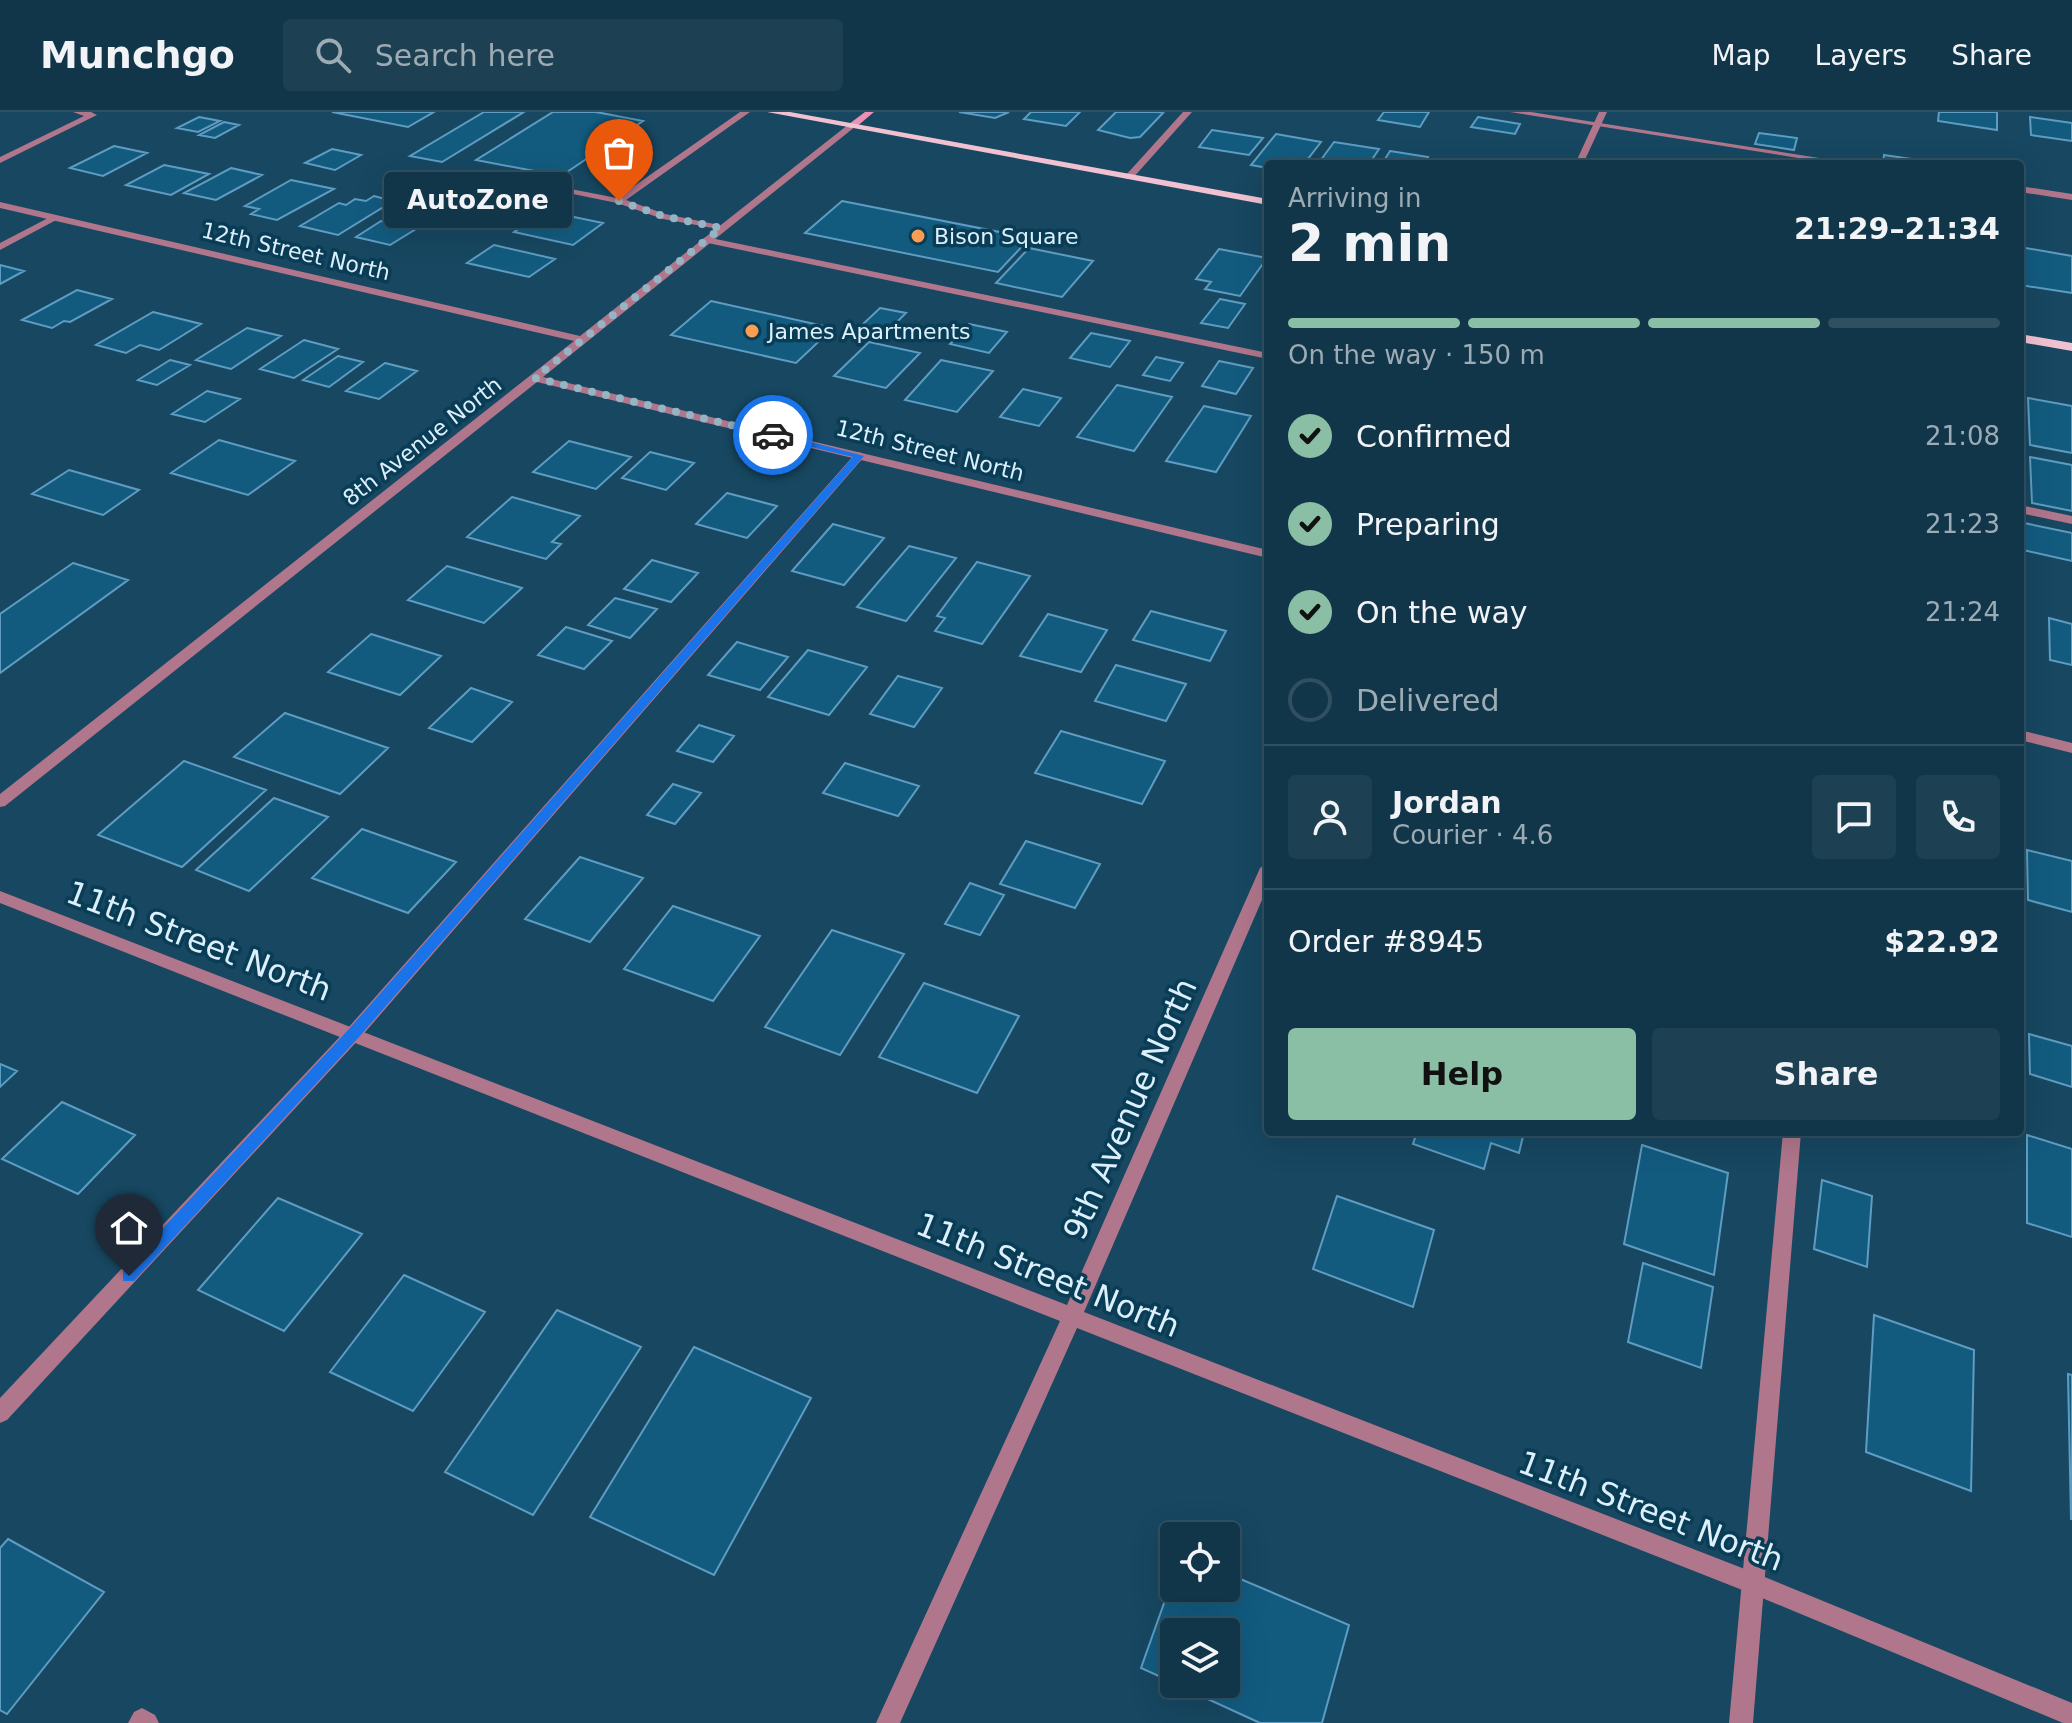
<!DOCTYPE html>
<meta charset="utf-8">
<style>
body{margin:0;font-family:"DejaVu Sans",sans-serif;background:#1e4053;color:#f1f3f6;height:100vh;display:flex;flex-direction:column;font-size:30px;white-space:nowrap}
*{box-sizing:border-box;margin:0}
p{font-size:26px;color:#9cabb4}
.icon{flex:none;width:44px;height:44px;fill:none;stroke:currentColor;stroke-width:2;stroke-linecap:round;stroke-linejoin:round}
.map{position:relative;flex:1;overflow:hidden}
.sheet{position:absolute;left:1264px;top:48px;width:760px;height:976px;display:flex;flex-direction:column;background:#113549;border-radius:8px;box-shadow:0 8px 32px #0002,0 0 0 2px #305061}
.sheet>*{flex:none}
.controls{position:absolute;left:1160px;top:1410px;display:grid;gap:16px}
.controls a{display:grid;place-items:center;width:80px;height:80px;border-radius:8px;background:#113549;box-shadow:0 8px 32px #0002,0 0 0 2px #305061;font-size:40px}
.pin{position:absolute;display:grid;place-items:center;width:68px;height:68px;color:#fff;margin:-82px -34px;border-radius:50% 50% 50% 0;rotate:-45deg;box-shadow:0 0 8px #0007}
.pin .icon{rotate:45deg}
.courier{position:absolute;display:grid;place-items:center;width:80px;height:80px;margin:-40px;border:6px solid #1a73e8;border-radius:50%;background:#fff;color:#222;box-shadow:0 2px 10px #0007}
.bubble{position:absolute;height:56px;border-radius:8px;background:#113549;box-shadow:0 8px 32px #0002,0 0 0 2px #305061;font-size:26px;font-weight:600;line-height:56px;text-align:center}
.headline em{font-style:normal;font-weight:600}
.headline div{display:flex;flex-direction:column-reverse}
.headline{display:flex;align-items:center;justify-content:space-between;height:136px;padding:0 24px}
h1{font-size:52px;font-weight:600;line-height:60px}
.bar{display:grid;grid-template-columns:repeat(4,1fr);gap:12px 8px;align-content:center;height:96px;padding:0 24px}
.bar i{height:10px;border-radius:6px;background:#305061}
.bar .current{background:#8abfa5}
.bar p{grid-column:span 4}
.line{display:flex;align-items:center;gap:20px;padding:0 24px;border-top:2px solid #305061}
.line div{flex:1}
.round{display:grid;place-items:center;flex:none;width:84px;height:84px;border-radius:8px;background:#1e4053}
ol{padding:0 24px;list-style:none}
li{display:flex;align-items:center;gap:24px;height:88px}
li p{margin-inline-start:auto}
li .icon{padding:8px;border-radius:50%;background:#8abfa5;color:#111;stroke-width:4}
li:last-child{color:#9cabb4}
li i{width:44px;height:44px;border:4px solid #305061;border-radius:50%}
.button{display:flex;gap:16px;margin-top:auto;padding:16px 24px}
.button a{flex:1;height:92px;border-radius:8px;background:#8abfa5;color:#111;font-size:32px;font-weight:600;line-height:92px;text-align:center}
.button a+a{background:#1e4053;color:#f1f3f6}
header{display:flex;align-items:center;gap:48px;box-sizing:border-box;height:112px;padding:0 40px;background:#113549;border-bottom:2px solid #305061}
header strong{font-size:38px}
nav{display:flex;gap:44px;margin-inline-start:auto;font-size:28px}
.search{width:560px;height:72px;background:#1e4053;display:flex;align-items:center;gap:20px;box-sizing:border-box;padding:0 28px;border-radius:8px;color:#9cabb4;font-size:30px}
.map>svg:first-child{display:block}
</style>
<header>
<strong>Munchgo</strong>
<div class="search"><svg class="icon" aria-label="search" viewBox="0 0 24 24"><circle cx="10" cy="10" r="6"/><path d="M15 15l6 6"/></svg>Search here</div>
<nav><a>Map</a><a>Layers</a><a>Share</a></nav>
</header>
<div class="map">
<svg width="2072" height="1611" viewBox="0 0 2072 1611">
<rect width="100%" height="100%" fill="#174761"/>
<path fill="#125b7f" stroke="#5f9cc1" stroke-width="2" d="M332,0H434L408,15Z
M484,0H524L442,50L410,44Z
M553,0H596L643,9L561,64L476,48Z
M959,0H1009L995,6Z
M1031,0H1080L1066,14L1024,7Z
M1116,0H1159L1163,1L1140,25L1130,26L1098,18Z
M1384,0H1429L1420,15L1378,8Z
M1939,0H1997V18L1938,9Z
M199,5L220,9L198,20L177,16Z
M1478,5L1520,12L1515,22L1471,15Z
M2030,5L2072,11V29L2031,23Z
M224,10L239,13L215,26L199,23Z
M1212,18L1263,26L1249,43L1199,35Z
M1759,21L1797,26L1794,38L1755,32Z
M1276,22L1321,30L1304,52H1268V56L1251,53Z
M1334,30L1379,37L1369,52H1318Z
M114,34L147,41L103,64L70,56Z
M332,37L361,43L335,58L305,51Z
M1390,39L1428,45L1424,52H1382Z
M1884,43L1919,48V52H1883Z
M164,53L209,62L171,83L126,73Z
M231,56L262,63L216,88L184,81Z
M416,59L444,65L432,73L403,67Z
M291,68L334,77L277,108L251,102L259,97L245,94Z
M431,77L448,81L432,91L415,87Z
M374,84L393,89L338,123L300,114L339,91L346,93L355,87L366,89Z
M842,89L1030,126L998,160L805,121Z
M545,99L603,111L573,133L514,120Z
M381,109L416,117L390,133L356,125Z
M494,133L555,147L529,165L467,151Z
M2020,135L2072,144V181L2020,173Z
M1029,136L1093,149L1062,185L996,171Z
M1219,137L1267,146L1240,184L1205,177L1211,170L1196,167Z
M0,153L24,159L0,172Z
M77,178L112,187L70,210L64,209L52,216L22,208Z
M1220,187L1245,192L1228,216L1201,211Z
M711,189L833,216L796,251L671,223Z
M880,196L906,201L886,221L860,215Z
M153,200L201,212L159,238L140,233L126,241L96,233Z
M969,212L1007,220L989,241L950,232Z
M247,216L281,224L231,257L196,248Z
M1091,221L1130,229L1110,255L1070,246Z
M304,228L338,237L294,266L260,257Z
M869,230L920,241L886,276L834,264Z
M338,244L363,250L329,275L303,268Z
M1156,245L1183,251L1170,269L1143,263Z
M170,248L190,253L157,273L138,268Z
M941,248L993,259L957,300L905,288Z
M1219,249L1253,256L1236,282L1202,274Z
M385,251L417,259L379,287L346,279Z
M1117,273L1172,285L1134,339L1077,325Z
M1023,277L1061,286L1039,314L1000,305Z
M207,279L240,287L205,310L172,302Z
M2028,286L2072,294V341L2030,333Z
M1204,294L1251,304L1216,360L1166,349Z
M219,328L295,349L248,383L171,361Z
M569,329L631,345L596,377L533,360Z
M650,340L694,351L666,378L622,366Z
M2030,345L2072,353V399L2032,391Z
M69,358L139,378L103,403L32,382Z
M727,381L777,394L747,426L696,412Z
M512,385L580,404L552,430L561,432L546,447L467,425Z
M2024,411L2072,421V449L2023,438Z
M833,412L884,426L844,473L792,459Z
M909,434L956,446L906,509L857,495Z
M652,448L698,461L671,490L624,477Z
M977,450L1030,464L982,532L935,519L945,506L937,504Z
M73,451L128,468L0,561V502Z
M447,454L522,476L484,511L408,488Z
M615,486L657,497L630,526L588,513Z
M1151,499L1226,519L1210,549L1133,528Z
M1048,502L1107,518L1081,560L1020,544Z
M2049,506L2072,512V553L2050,548Z
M566,515L612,529L584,557L538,543Z
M371,522L441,544L400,583L328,560Z
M737,530L788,545L760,578L708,563Z
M808,538L867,555L829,603L768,585Z
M1116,553L1186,572L1166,609L1095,589Z
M898,564L942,576L914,615L870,602Z
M471,576L512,590L472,630L429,616Z
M285,601L388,636L340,682L234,645Z
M699,613L734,624L713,650L677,639Z
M1061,619L1165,649L1142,692L1035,661Z
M184,649L266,678L182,755L98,723Z
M845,651L919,674L898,704L823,681Z
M673,672L701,681L675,712L647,703Z
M274,686L328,705L249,779L196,758Z
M362,717L456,750L408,801L312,766Z
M1026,729L1100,752L1075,796L1000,772Z
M2027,738L2072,749V800L2028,788Z
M580,745L643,766L590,830L525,807Z
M970,771L1004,783L980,823L945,812Z
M673,794L760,824L713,889L624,857Z
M832,818L904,842L840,943L765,915Z
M924,871L1019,904L977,981L879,945Z
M2029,922L2072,934V975L2030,962Z
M0,952L17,959L0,975Z
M62,990L135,1023L78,1082L2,1047Z
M1417,1020H1524L1519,1041L1491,1031L1484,1057L1413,1032Z
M2027,1023L2072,1037V1125L2027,1111Z
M1642,1033L1728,1061L1714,1163L1624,1132Z
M1822,1068L1872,1084L1867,1155L1814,1137Z
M1337,1084L1434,1118L1413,1195L1313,1157Z
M278,1086L362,1122L284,1219L198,1178Z
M1643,1151L1713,1175L1701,1256L1628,1230Z
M404,1163L485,1200L413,1299L330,1260Z
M557,1198L641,1235L533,1403L445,1360Z
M1874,1203L1974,1238L1971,1379L1866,1340Z
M694,1235L811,1286L714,1463L590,1405Z
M2068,1262L2072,1263V1407H2071Z
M8,1427L104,1480L7,1602L0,1598V1436Z
M1226,1461L1349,1513L1322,1611H1260L1175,1572H1226V1520H1174V1571L1141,1556L1174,1463V1476H1226Z"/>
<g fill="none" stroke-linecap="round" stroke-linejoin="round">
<path fill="#b0768b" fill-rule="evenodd" d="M73,0H91L97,3L0,51V45L84,4Z
M740,0H750L626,88L665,102L724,114V118L663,107L617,91L504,68L509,65L617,86Z
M1183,0H1192L1132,67H1126V63Z
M1510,0H1531L1857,52H1836Z
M2020,74L2072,82V88L2020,80Z
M52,104L60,106L0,138V131Z
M706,125L1268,241V247L703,130L701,128Z
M859,340L863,342V346L360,926L7,1308L0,1311V1286L348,916L855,342Z
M2020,393L2072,404V412L2020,401Z
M1783,1020H1801L1753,1611H1729Z
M142,1596L155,1603L159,1611H128L134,1600Z"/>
<path fill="#b0768b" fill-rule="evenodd" d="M1599,0H1607L1583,52H1575Z
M849,12L856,14L543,265L1268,438V446L537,270L5,694L0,695V682L574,229L0,96V90L580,224Z
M2020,618L2072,631V641L2020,628Z
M1268,750V774L1084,1200L1755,1461L2072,1591V1611H2063L1755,1483L1077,1216L900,1611H876L1060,1209L0,791V779L1067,1193L1260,756Z"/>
<path fill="#ec91b4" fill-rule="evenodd" d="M865,0H874L855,16H849V12Z"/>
<path fill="#f1c1d1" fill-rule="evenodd" d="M767,0H790L1268,87V93Z
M2020,222L2072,231V239L2020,230Z"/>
</g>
<path fill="#1a73e8" d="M773,320L864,344L359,925L134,1169H123V1159L349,917L853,345L770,325Z"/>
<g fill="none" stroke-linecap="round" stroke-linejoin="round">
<path stroke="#97b4c5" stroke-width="8" stroke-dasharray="0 14.4" d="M619,89L663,104L721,116L535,266L773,323"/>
</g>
<g fill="#fc9d54" stroke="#093c55" stroke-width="3">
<circle cx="918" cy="124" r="8"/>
<circle cx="752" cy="219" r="8"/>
</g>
<g text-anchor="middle" stroke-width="7" stroke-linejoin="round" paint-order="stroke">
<g font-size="22" fill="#dceffb" stroke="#093c55" text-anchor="start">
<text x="934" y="132">Bison Square</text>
<text x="768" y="227">James Apartments</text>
</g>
<g font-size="22" fill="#dceffb" stroke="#093c55">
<text transform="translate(296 139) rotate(13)" y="8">12th Street North</text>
<text transform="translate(422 329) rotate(-38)" y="8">8th Avenue North</text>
<text transform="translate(930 338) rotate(14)" y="8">12th Street North</text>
</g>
<g font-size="32" fill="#dceffb" stroke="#093c55">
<text transform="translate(199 829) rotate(21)" y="11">11th Street North</text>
<text transform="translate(1130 997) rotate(-66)" y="11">9th Avenue North</text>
<text transform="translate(1048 1163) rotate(22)" y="11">11th Street North</text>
<text transform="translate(1651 1399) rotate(21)" y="11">11th Street North</text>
</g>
</g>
</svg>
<div class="controls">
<a><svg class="icon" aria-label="locate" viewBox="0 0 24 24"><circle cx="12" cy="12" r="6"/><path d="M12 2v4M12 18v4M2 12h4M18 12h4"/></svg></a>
<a><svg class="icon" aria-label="layers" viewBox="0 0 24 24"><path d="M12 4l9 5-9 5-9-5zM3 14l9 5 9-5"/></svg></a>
</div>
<div class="pin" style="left:619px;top:89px;background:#ea580c"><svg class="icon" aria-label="bag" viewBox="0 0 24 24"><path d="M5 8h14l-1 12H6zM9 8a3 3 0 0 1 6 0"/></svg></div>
<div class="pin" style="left:129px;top:1164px;background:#1f2937"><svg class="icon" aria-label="home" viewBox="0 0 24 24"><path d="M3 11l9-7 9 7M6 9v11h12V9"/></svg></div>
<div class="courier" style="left:773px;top:323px"><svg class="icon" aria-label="car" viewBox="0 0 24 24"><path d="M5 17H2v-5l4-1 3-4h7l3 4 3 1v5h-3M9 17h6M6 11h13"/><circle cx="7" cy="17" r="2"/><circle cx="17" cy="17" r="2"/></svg></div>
<div class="bubble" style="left:384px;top:60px;width:188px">AutoZone</div>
<section class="sheet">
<div class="headline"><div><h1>2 min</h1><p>Arriving in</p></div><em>21:29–21:34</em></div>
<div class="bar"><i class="current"></i><i class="current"></i><i class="current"></i><i></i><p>On the way · 150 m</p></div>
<ol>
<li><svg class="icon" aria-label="check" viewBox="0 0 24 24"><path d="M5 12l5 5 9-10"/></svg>Confirmed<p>21:08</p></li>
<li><svg class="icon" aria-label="check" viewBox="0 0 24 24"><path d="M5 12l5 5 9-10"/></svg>Preparing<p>21:23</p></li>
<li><svg class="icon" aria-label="check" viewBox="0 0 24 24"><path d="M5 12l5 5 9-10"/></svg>On the way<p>21:24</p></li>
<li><i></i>Delivered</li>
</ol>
<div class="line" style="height:144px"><a class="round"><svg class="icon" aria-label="person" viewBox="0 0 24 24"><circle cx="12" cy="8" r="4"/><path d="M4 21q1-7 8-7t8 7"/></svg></a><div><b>Jordan</b><p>Courier · 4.6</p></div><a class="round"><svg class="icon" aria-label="chat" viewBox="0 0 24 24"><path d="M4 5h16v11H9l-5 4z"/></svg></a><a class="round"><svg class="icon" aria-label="phone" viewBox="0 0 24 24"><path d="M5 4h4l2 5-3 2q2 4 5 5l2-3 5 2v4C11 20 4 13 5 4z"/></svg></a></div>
<div class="line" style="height:104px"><div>Order #8945</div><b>$22.92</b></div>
<div class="button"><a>Help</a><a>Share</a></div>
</section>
</div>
